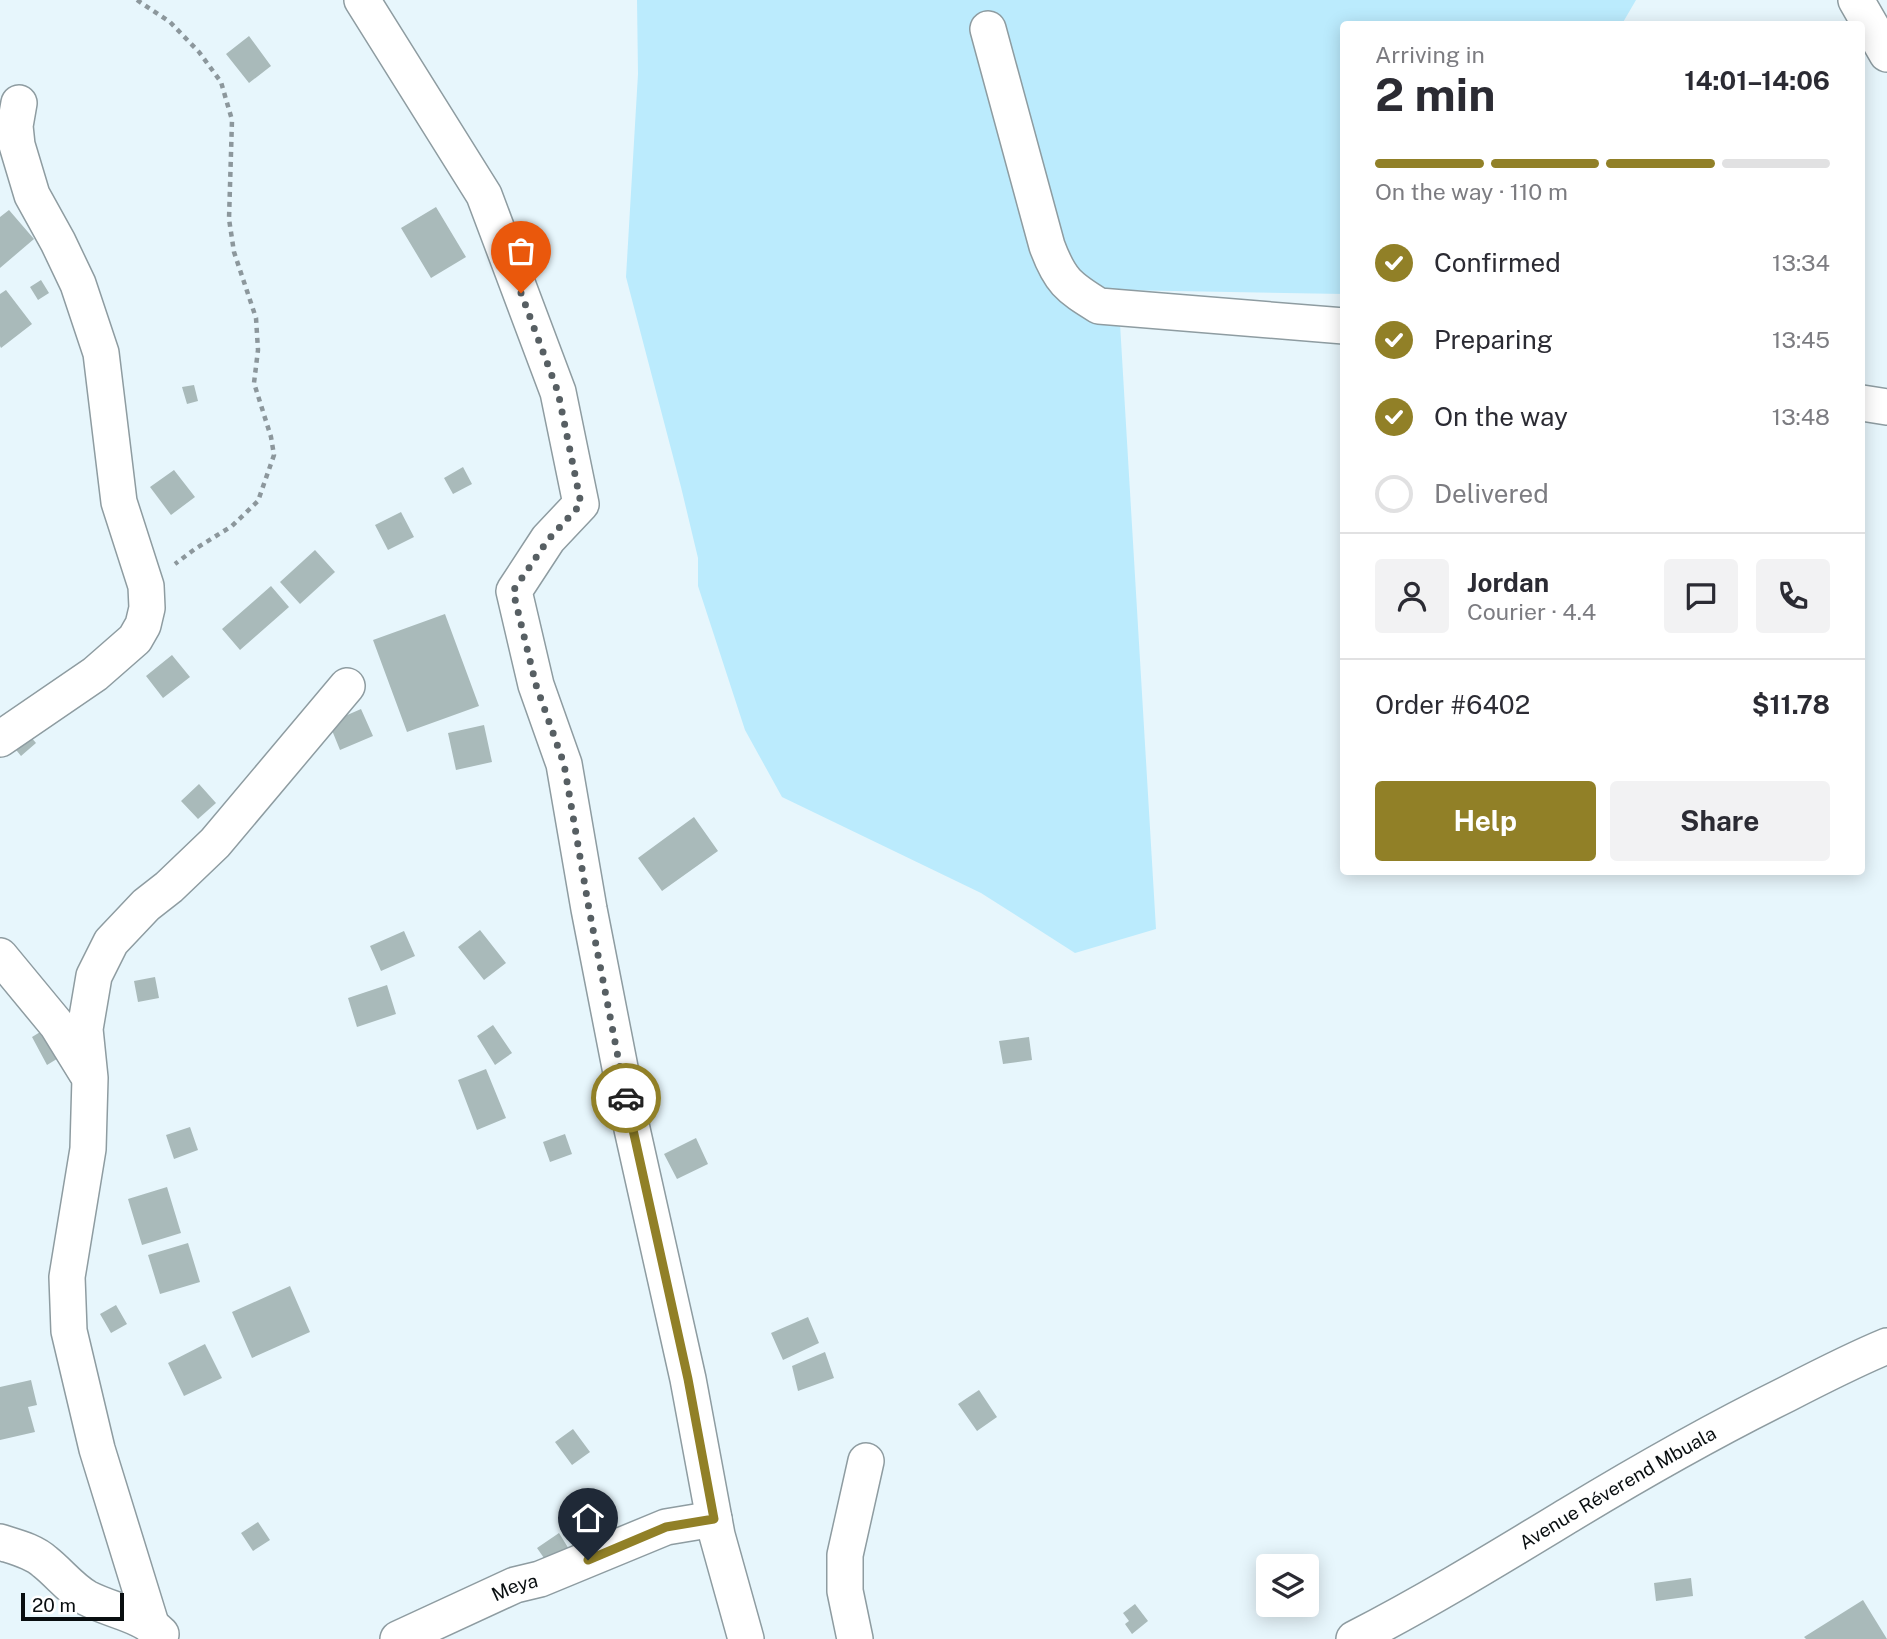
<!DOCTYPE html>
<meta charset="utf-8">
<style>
body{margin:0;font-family:"Public Sans",sans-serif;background:#f2f2f3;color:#2b2b33;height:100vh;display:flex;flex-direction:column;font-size:26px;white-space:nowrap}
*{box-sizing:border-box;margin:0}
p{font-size:23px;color:#7c7c81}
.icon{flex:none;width:38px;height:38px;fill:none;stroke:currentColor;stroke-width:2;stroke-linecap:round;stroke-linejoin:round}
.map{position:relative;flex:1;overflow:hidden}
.details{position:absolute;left:1340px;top:21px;width:525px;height:854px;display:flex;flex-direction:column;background:#fff;border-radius:7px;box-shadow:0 4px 18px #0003}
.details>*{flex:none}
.controls{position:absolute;left:1256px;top:1554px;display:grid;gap:14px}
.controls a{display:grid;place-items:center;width:63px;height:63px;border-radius:7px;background:#fff;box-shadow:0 4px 18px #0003;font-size:35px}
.scale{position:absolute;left:21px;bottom:18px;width:103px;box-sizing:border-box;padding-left:7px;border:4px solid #090e10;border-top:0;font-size:19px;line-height:24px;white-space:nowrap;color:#090e10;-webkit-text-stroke:5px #fff;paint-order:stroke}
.pin{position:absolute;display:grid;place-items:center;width:60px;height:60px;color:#fff;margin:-72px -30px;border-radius:50% 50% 50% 0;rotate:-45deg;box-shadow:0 0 7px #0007}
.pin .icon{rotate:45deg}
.courier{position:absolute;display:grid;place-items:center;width:70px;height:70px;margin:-35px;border:5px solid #918027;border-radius:50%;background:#fff;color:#222;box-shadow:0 2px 9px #0007}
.headline em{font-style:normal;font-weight:700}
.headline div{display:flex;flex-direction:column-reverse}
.headline{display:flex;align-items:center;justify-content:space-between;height:119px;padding:0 35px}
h1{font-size:46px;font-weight:700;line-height:52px}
.bar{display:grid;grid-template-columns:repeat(4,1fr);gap:10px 7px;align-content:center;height:84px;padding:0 35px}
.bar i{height:9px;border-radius:5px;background:#e1e1e2}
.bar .on{background:#918027}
.bar p{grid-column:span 4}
.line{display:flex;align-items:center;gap:18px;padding:0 35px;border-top:2px solid #e1e1e2}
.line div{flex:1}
.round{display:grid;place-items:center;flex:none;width:74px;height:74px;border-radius:7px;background:#f2f2f3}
ol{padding:0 35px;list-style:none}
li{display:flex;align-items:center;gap:21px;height:77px}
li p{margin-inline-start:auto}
li .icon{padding:7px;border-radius:50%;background:#918027;color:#fff;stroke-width:4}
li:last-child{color:#7c7c81}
li i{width:38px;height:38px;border:4px solid #e1e1e2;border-radius:50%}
.action{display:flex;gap:14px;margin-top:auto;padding:14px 35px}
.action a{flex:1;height:80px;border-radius:7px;background:#918027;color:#fff;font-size:28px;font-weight:700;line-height:80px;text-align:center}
.action a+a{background:#f2f2f3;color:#2b2b33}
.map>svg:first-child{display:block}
</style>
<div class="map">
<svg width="1887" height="1639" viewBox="0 0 1887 1639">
<rect width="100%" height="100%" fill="#e7f6fc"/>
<path fill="#bbebfd" d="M637,0H1636L1622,24H1344V294L1118,290L1156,929L1075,953L981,893L782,797L745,730L698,586V558L681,487L626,277L638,74Z"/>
<path fill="#a9baba" d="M249,36L271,66L249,83L226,54Z
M436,207L466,257L431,278L401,228Z
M9,210L34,239L0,268V217Z
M41,280L49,293L38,300L30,287Z
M6,290L32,324L1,348L0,346V294Z
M194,385L198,401L187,404L182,387Z
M463,467L472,484L453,494L444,478Z
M174,470L195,497L171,515L150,487Z
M401,512L414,537L388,550L375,525Z
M315,550L335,572L300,604L280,582Z
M271,586L289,607L240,650L222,629Z
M445,614L479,706L407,732L373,640Z
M172,655L190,677L163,698L146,676Z
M361,709L373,736L340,750L329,723Z
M484,725L492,762L456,770L448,733Z
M24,729L36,743L21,756L9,741Z
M199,784L216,803L198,819L181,801Z
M694,817L718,851L662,891L638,858Z
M480,930L506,963L484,980L458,947Z
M404,931L415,956L381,971L370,946Z
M155,977L159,998L138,1002L134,981Z
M387,985L396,1014L357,1027L348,998Z
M493,1025L512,1053L495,1065L477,1036Z
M50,1026L65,1054L47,1065L32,1037Z
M1029,1037L1032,1060L1003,1064L999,1041Z
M486,1069L506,1118L477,1130L458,1080Z
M190,1127L198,1150L174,1159L166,1135Z
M565,1134L572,1154L550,1162L543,1142Z
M696,1138L708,1164L677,1179L664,1154Z
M167,1187L181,1233L142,1245L128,1199Z
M188,1243L200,1282L160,1294L148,1255Z
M290,1286L310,1332L252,1358L232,1312Z
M116,1305L127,1324L111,1333L100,1314Z
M808,1317L819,1343L783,1360L771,1333Z
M205,1344L222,1378L184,1396L168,1363Z
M825,1352L834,1378L798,1391L792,1366Z
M31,1380L37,1405L28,1407L35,1432L0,1440V1387Z
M979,1390L997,1417L977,1431L958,1404Z
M573,1429L590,1452L572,1465L555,1442Z
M258,1522L270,1540L253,1551L241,1533Z
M559,1533L572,1554L551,1568L537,1548Z
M1691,1578L1693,1596L1656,1601L1654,1583Z
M1863,1600L1887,1639H1806L1804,1637Z
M1135,1604L1148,1621L1132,1634L1125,1624L1129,1621L1123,1613Z"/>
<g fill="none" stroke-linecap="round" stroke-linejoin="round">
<g stroke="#8e9ca1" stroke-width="38">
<g id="street">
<path d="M362,0L484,195L558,392L581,504L548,539L514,591L536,685L564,764L589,909L632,1129L688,1379L717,1535L746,1639"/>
<path d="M1856,0L1887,54"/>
<path d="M988,29L1047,246C1060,281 1068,287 1099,306L1344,326"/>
<path d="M1862,403L1887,407"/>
<path d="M0,739L95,674L135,639L143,625L147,608L146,586L119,502L101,353L78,284L58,242L32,195L17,145L15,126L19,103"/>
<path d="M0,956L57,1025L86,1072"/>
<path d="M0,1542C15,1547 33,1551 45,1562C59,1573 71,1589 87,1598C112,1611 141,1614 161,1634"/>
<path d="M158,1639L151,1624L97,1449L69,1331L67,1277L88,1149L90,1078L85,1029L94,976L111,942L146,905L169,887L215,843L347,686"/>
<path id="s1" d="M398,1639L515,1585L540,1579L666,1527L714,1519"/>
<path d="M855,1639L845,1591V1555L866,1461"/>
<path id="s2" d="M1354,1639C1428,1601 1498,1558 1569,1515C1640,1472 1712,1431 1787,1394C1820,1377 1853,1360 1887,1346"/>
</g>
</g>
<path stroke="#8c979c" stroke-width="4.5" stroke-dasharray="5 5" stroke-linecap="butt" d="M137,0L170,22L199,52L221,82L232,120L229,219L234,252L256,318L258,350L254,383L271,437L274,455L258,501L232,526L195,549L175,564"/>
<use href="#street" stroke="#fff" stroke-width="35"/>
</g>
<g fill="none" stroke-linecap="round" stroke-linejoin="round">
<path stroke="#575f63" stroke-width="7" stroke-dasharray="0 12.6" d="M521,293L558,392L581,504L548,540L513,591L536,685L564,764L589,909L626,1098"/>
<path stroke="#918027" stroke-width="9" d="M588,1560L666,1527L714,1519L688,1379L626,1098"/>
</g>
<g text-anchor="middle" stroke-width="6" stroke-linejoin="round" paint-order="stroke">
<g font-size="19" fill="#090e10" stroke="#fff">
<text dy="7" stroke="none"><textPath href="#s2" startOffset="304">Avenue Réverend Mbuala</textPath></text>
<text dy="7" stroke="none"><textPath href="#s1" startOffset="128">Meya</textPath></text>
</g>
</g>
</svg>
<div class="controls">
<a><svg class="icon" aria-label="layers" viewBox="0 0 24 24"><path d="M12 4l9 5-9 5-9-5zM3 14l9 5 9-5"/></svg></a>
</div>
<div class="scale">20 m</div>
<div class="pin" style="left:521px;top:293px;background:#ea580c"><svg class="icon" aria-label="bag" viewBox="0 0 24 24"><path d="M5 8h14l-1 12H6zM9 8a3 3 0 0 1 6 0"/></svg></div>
<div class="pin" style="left:588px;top:1560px;background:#1f2937"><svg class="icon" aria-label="home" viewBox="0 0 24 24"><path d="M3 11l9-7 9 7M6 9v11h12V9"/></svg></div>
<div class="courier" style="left:626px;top:1098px"><svg class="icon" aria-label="car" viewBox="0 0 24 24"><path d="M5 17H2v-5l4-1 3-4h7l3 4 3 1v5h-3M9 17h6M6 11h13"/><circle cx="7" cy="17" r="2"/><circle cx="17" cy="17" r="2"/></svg></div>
<section class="details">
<div class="headline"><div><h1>2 min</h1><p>Arriving in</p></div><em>14:01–14:06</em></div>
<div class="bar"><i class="on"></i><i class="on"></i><i class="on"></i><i></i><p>On the way · 110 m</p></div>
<ol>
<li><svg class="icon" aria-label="check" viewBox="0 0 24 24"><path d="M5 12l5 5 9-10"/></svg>Confirmed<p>13:34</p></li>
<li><svg class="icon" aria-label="check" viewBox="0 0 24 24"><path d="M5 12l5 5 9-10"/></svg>Preparing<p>13:45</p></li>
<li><svg class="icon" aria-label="check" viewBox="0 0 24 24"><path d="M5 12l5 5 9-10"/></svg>On the way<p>13:48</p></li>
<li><i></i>Delivered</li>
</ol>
<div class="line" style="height:126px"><a class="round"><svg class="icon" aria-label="person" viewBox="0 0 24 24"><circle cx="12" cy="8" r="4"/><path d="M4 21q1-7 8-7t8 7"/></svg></a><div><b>Jordan</b><p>Courier · 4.4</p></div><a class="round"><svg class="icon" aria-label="chat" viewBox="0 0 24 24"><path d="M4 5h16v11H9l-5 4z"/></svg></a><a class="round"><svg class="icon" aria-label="phone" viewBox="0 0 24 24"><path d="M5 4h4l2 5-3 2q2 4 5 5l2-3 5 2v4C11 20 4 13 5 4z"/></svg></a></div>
<div class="line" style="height:91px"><div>Order #6402</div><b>$11.78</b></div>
<div class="action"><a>Help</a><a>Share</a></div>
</section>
</div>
